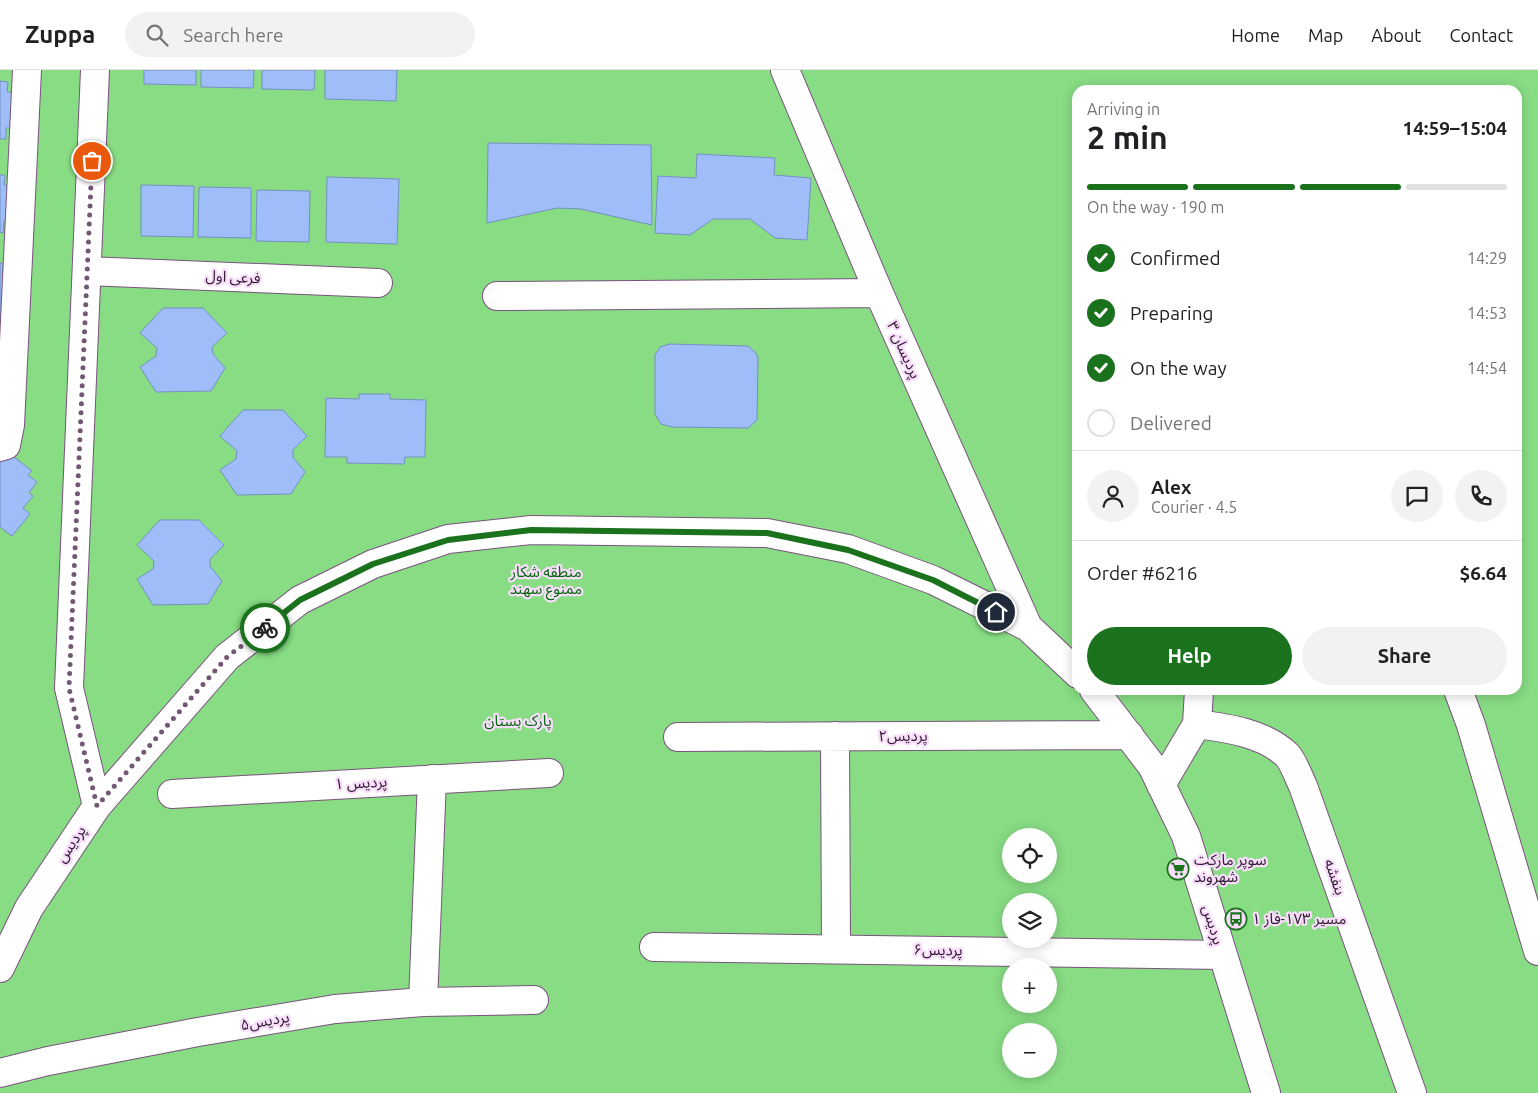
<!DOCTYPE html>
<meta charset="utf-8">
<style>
body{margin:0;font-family:Ubuntu,"Noto Sans Arabic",sans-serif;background:#f2f2f2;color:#202124;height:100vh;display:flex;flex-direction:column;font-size:19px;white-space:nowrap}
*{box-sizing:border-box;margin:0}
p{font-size:16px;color:#757577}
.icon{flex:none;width:28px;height:28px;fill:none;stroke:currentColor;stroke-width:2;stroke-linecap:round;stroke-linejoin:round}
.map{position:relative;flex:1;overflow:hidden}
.sheet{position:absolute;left:1072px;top:15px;width:450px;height:610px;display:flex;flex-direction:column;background:#fff;border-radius:15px;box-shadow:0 2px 12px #0003}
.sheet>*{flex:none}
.buttons{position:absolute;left:1002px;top:758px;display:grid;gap:10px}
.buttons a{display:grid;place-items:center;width:55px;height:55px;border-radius:50%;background:#fff;box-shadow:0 2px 12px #0003;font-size:25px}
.pin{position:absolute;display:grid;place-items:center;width:42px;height:42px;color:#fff;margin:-21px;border:2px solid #fff;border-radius:50%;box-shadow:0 1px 5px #0007}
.courier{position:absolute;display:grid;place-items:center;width:50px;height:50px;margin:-25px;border:4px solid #1b721d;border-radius:50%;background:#fff;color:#222;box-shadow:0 1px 6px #0007}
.summary em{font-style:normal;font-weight:700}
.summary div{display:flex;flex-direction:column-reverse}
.summary{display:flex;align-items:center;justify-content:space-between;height:85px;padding:0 15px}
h1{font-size:32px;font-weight:700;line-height:38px}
.bar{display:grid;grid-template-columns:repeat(4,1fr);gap:8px 5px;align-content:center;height:60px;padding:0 15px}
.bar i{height:6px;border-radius:4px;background:#e0e0e0}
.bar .selected{background:#1b721d}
.bar p{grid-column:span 4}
.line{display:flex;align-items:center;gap:12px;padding:0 15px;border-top:1px solid #e0e0e0}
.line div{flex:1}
.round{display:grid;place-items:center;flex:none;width:52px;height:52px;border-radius:26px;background:#f2f2f2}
ol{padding:0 15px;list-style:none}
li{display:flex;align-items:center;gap:15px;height:55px}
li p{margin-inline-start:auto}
li .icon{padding:5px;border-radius:50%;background:#1b721d;color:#fff;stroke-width:4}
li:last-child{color:#757577}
li i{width:28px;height:28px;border:2px solid #e0e0e0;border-radius:50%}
.cta{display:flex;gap:10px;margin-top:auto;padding:10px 15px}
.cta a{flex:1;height:58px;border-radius:30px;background:#1b721d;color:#fff;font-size:20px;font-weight:700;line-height:58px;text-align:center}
.cta a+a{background:#f2f2f2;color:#202124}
header{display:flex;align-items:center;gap:30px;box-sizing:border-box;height:70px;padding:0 25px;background:#fff;border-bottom:1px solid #e0e0e0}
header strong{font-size:24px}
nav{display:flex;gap:28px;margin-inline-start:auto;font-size:18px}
.search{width:350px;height:45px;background:#f2f2f2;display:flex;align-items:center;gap:12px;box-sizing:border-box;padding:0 18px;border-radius:28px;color:#757577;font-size:19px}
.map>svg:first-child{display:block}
</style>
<header>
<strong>Zuppa</strong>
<div class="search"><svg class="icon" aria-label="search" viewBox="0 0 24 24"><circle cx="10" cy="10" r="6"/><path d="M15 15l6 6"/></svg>Search here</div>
<nav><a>Home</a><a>Map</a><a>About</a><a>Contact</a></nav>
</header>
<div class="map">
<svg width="1538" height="1023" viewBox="0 0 1538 1023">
<rect width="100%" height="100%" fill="#f5c8fa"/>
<path fill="#88dc84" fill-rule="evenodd" d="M0,0H1538V1023H0ZM1078,20H1518V620H1078ZM1011,766H1049V804H1011ZM1011,831H1049V869H1011ZM1011,896H1049V934H1011ZM1011,961H1049V999H1011Z"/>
<path fill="#9fbdf9" stroke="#7590c3" d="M144,0H196V15L144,14Z
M201,0H254L253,18L201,17Z
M262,0H315L314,20L262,19Z
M325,0H397L396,31L325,29Z
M0,11L8,12L7,22H13L12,58H6V69H0Z
M488,73L651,75L652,155L581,139L557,138L487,153Z
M697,84L775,88L774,105L811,108L807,170L775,168L750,149H713L690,165L655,163L658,106L696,108Z
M0,105H5L4,115L11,116L9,151H4L3,163L0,162Z
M327,107L399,109L397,174L326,172Z
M141,115L194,116L193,167L141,166Z
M199,117L251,118V168L198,167Z
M257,120L310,121L309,172L256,171Z
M0,193H3L2,204H9L2,239L1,251H0Z
M163,238H203L227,263L212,277L213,284L225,298L211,321L156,322L140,297L156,286L157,278L140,263Z
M670,274L748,276L755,282L758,287L757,350L748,358L672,357L661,354L655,344V285L660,277Z
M359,324H390V329L426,330L425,387H405L404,394L347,393V387H325L326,328L359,329Z
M243,340H283L307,366L293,380V387L305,402L291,424L237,425L220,400L236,389L237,381L220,366Z
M4,379L32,401L28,405L37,412L29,423L33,426L23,438L30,444L12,466L0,457V384Z
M160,450H199L224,475L210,489V496L222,511L208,534L153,535L137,509L153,499L154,491L137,475Z"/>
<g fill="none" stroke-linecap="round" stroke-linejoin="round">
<g stroke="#7a527e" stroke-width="30">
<path id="minor" d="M95,0L69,618L97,736
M785,0L879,223L1028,557
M87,201L378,213
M497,226L879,223
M0,377L6,375L10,355L27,0
M1094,620L1152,696L1186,766L1266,1023
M1458,620L1471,655L1538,881
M1197,654C1227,658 1264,663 1287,685C1293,691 1299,708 1303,716L1412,1023
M835,666L836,879
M678,667L1129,665
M1161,715L1197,654L1199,620
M172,724L549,703
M654,877L1223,885
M0,898L29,838L97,736L227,587L300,530L373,494L448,469L531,460L767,463L848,479L933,510L1028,557L1078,604
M423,932L432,709
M0,1003L48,991L198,962L335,939L423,932L534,930"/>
</g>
<use href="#minor" stroke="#fff" stroke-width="28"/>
</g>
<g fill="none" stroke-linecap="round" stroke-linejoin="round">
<path stroke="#725875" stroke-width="5" stroke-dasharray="0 9" d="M92,91L69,618L97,736L227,587L265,558"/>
<path stroke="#1b721d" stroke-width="6" d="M265,558L300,530L373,494L448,470L531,460L767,463L848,480L933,510L996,542"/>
</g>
<defs>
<g id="supermarket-ring" transform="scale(1.125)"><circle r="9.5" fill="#f8ddfb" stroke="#1b721d" stroke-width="1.5"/><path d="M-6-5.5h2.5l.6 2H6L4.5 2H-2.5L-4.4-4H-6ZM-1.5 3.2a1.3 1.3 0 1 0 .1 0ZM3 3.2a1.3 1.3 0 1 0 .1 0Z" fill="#1b721d"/></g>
<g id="bus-ring" transform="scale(1.125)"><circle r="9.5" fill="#f8ddfb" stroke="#1b721d" stroke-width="1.5"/><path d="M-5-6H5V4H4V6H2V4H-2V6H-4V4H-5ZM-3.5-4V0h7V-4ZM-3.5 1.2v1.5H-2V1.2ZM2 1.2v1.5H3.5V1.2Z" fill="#1b721d"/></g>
</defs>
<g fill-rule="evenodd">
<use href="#supermarket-ring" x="1178" y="799"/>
<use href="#bus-ring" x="1236" y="849"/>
</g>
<g text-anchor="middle" stroke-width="4.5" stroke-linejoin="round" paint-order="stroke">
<g font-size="15" fill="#2c1b2e" stroke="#f8ddfb">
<text transform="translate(233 207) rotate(3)" y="5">فرعی اول</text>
<text transform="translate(904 280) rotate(66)" y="5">پردیسان ۳</text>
<text x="903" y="671">پردیس۲</text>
<text transform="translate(361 713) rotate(-3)" y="5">پردیس ۱</text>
<text transform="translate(71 774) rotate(-56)" y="5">پردیس</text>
<text transform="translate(1335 807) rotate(71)" y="5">بنفشه</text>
<text transform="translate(1213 855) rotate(73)" y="5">پردیس</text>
<text transform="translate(938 880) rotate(1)" y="5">پردیس۶</text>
<text transform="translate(265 951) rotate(-10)" y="5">پردیس۵</text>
</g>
<g font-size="15" fill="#04660c" stroke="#f8ddfb">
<text x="546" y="507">منطقه شکار<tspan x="546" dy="17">ممنوع سهند</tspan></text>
<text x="518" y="656">پارک بستان</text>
</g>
<g font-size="15" fill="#2c1b2e" stroke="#f8ddfb" text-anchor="start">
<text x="1194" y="795">سوپر مارکت<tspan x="1194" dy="17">شهروند</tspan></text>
<text x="1252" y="854">مسیر ۱۷۳-فاز ۱</text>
</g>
</g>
</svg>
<div class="buttons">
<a><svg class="icon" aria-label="locate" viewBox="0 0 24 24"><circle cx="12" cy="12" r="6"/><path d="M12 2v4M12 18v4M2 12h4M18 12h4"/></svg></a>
<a><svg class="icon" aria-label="layers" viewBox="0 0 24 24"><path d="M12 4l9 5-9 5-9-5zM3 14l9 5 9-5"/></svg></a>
<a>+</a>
<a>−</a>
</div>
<div class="pin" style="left:92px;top:91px;background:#ea580c"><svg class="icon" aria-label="bag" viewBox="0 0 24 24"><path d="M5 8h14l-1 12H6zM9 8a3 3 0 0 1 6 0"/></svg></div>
<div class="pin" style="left:996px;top:542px;background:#1f2937"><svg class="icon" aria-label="home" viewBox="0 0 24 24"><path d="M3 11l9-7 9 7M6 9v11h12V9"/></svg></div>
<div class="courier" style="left:265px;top:558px"><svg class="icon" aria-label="bike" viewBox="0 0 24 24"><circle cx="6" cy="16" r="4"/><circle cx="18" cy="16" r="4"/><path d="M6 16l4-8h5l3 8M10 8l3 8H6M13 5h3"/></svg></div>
<section class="sheet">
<div class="summary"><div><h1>2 min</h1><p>Arriving in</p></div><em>14:59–15:04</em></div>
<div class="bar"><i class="selected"></i><i class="selected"></i><i class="selected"></i><i></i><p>On the way · 190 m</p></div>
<ol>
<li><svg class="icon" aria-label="check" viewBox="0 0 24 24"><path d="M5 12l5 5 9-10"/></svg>Confirmed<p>14:29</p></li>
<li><svg class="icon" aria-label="check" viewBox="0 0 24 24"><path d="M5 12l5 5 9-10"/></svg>Preparing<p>14:53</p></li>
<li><svg class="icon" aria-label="check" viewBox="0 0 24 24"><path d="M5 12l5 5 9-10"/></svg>On the way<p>14:54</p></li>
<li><i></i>Delivered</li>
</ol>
<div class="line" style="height:90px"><a class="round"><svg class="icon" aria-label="person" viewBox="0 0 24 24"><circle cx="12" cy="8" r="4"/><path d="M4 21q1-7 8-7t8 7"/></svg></a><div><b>Alex</b><p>Courier · 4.5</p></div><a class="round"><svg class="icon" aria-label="chat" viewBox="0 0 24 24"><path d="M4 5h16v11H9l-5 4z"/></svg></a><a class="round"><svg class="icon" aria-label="phone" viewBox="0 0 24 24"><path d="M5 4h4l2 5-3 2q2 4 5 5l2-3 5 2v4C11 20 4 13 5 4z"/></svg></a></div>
<div class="line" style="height:65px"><div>Order #6216</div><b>$6.64</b></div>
<div class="cta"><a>Help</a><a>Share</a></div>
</section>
</div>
